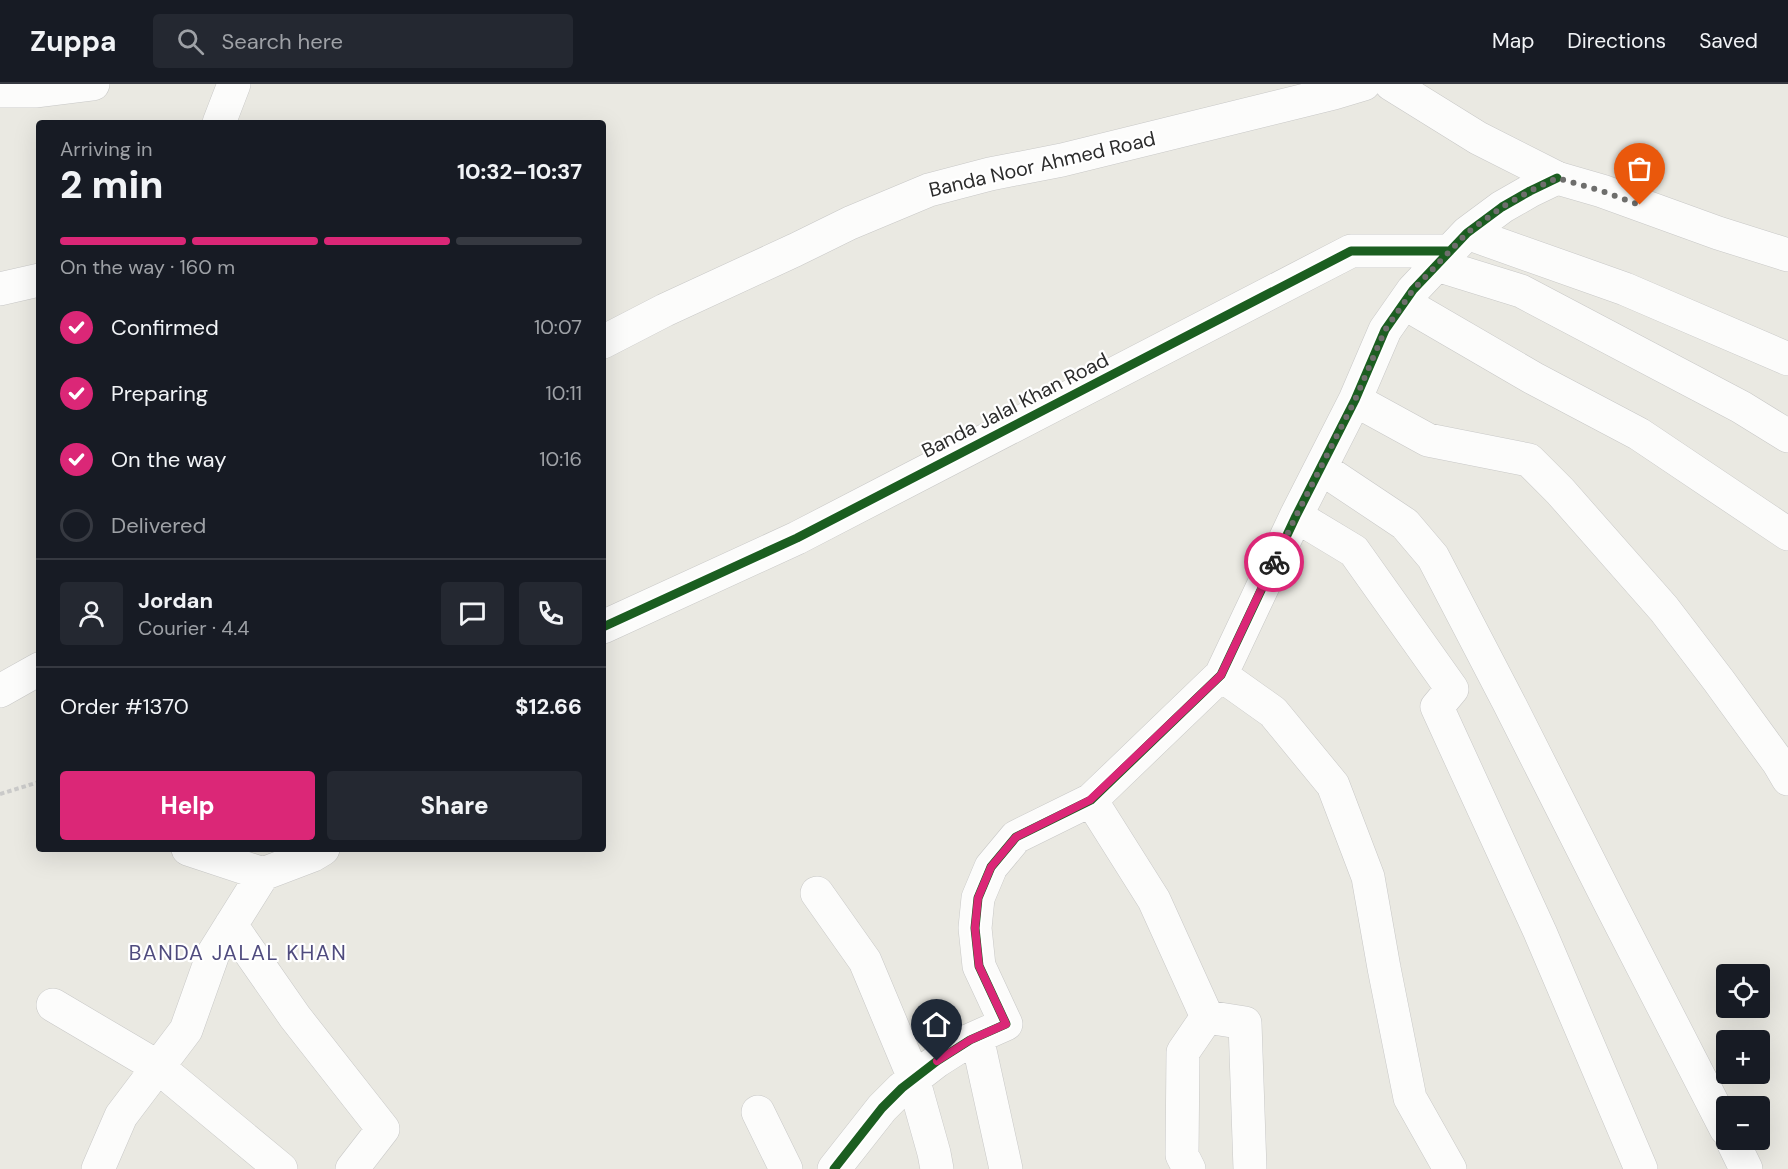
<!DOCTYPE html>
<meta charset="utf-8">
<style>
body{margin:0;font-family:"DM Sans",sans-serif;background:#242831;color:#f1f3f6;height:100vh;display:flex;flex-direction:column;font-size:22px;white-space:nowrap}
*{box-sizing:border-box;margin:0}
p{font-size:20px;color:#9ea1a6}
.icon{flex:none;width:33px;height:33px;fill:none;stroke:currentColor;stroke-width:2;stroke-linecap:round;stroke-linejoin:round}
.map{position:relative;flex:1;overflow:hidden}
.side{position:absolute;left:36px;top:36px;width:570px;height:732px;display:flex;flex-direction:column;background:#171b24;border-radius:6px;box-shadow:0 6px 24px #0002}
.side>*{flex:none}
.tools{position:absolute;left:1716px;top:880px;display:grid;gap:12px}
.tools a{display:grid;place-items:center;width:54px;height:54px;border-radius:6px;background:#171b24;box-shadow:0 6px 24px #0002;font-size:30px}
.pin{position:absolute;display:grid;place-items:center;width:51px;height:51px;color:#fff;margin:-62px -26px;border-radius:50% 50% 50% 0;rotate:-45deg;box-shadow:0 0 6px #0007}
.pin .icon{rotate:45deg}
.courier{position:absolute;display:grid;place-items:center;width:60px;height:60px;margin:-30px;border:4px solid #db2777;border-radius:50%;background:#fff;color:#222;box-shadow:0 2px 8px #0007}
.head em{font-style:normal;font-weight:800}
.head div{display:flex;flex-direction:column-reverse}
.head{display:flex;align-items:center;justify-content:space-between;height:102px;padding:0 24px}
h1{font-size:39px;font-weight:800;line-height:45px}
.bar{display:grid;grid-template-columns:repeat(4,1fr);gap:9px 6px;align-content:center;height:72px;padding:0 24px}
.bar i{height:8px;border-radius:4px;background:#363941}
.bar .active{background:#db2777}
.bar p{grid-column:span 4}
.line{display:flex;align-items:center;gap:15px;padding:0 24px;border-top:2px solid #363941}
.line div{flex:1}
.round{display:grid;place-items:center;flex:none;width:63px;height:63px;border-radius:6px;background:#242831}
ol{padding:0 24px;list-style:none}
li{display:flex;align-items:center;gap:18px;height:66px}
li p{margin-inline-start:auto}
li .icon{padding:6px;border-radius:50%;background:#db2777;color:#fff;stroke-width:4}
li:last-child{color:#9ea1a6}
li i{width:33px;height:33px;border:3px solid #363941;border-radius:50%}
.button{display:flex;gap:12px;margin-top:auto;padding:12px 24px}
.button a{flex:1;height:69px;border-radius:6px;background:#db2777;color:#fff;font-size:24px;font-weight:800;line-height:69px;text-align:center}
.button a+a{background:#242831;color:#f1f3f6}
header{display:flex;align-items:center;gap:36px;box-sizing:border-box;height:84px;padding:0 30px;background:#171b24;border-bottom:2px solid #363941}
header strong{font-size:28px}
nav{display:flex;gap:33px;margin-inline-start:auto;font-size:21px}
.search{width:420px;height:54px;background:#242831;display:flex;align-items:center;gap:15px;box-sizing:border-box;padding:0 21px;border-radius:6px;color:#9ea1a6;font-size:22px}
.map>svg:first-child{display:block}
</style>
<header>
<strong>Zuppa</strong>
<div class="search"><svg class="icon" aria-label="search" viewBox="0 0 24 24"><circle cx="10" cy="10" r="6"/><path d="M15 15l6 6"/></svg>Search here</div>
<nav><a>Map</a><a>Directions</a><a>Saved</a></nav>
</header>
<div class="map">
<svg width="1788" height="1085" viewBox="0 0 1788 1085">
<rect width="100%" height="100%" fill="#eae9e2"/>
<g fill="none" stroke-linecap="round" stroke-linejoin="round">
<g stroke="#c8c8c7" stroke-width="34">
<path id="street" d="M0,7H37L93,0
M219,39L234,0
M1467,149L1625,205L1788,275
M1437,181L1521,207L1741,323L1788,352
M0,205L39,196
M1404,219L1533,294L1639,350L1788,450
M603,258L665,226L795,166L850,139L929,106L990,90L1062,76L1334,9L1364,0
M1355,316L1428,356L1529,376L1560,407L1664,525L1719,597L1778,678L1788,695
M1321,384L1405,440L1433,473L1509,619L1610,819L1726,1045
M1296,432L1354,467L1452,605L1437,623L1540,848L1641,1085
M603,543L797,454L1351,167H1450
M1221,591L1273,628L1333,701L1368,793L1384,884L1410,1014L1450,1085
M0,607L39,585
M1091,716L1154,816L1207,933L1245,939L1250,1085
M188,765L263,790
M817,809L865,877L911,987L934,1069L937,1085
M231,841L295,933L383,1045L352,1085
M53,921L158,983L281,1085
M977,953L1006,1085
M758,1028L786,1085
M1732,1056L1746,1085
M98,1085L121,1032L186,946L213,870L263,790L313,771L323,765
M834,1085L882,1024L902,1004L937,977L970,956L1006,940L979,882L975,844L978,814L991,783L1016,753L1091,716L1221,591L1296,432L1355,316L1385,246L1413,206L1467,149L1502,123L1530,107L1557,94
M1189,1085L1182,1071L1183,968L1207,933"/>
</g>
<g stroke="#c8c8c7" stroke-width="34">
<path id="secondary" d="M1391,0L1478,54L1557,94L1602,107L1718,149L1788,171"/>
</g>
<path stroke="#cacac9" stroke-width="4" stroke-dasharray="4.5 3" stroke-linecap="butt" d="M0,710L39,698"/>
<use href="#street" stroke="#fcfcfb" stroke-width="33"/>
<use href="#secondary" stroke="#fcfcfb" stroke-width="33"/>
<g stroke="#fff" stroke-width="13">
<path id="cycleway" d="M603,543L797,454L1351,167H1450
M834,1085L882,1024L902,1004L937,977L970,956L1006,940L979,882L975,844L978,814L991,783L1016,753L1091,716L1221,591L1296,432L1355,316L1385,246L1413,206L1467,149L1502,123L1530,107L1557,94"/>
</g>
<use href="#cycleway" stroke="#1b5e20" stroke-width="9"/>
</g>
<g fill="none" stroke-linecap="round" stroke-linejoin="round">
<path stroke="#6e6e6c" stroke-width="6" stroke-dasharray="0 10.8" d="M1274,478L1296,432L1355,316L1385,246L1413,206L1467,149L1502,123L1530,107L1557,94L1602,107L1640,121"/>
<path stroke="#db2777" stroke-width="8" d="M937,977L970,956L1006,940L979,882L975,844L978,814L991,783L1016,753L1090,716L1221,591L1274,478"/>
</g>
<g text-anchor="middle" stroke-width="4.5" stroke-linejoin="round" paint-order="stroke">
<g font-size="20" fill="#2c2c2c" stroke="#fff">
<text transform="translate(1042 80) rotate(-13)" y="7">Banda Noor Ahmed Road</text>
<text transform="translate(1015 321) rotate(-27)" y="7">Banda Jalal Khan Road</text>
</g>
<g font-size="21" letter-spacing="1.5" fill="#4f4b7e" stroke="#fff">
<text x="238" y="876">BANDA JALAL KHAN</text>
</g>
</g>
</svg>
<div class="tools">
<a><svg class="icon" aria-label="locate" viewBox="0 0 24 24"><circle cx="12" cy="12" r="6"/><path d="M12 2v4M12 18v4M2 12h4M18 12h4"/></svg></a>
<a>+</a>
<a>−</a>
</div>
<div class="pin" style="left:1640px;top:121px;background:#ea580c"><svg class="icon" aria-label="bag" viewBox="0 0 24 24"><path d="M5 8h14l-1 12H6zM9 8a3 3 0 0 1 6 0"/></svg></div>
<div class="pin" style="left:937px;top:977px;background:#1f2937"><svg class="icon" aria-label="home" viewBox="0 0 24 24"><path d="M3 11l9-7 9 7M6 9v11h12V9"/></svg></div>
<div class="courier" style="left:1274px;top:478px"><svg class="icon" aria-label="bike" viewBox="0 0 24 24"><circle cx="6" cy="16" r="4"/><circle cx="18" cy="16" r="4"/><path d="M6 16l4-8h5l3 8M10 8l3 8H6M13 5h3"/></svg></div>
<section class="side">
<div class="head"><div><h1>2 min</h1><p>Arriving in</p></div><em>10:32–10:37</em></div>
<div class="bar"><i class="active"></i><i class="active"></i><i class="active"></i><i></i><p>On the way · 160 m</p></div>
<ol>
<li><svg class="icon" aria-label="check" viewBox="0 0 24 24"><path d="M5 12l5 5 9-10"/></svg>Confirmed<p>10:07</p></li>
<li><svg class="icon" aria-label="check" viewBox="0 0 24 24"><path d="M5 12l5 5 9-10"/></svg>Preparing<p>10:11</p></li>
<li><svg class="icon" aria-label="check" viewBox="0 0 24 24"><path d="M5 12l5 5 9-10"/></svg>On the way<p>10:16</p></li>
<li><i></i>Delivered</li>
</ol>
<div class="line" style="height:108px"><a class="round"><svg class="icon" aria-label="person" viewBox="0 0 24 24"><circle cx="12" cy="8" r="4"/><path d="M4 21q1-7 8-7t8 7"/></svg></a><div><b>Jordan</b><p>Courier · 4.4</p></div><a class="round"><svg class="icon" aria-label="chat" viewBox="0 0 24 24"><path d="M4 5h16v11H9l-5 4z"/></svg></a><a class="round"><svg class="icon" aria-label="phone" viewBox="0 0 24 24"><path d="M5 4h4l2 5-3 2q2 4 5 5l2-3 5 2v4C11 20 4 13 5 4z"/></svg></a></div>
<div class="line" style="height:78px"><div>Order #1370</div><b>$12.66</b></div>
<div class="button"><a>Help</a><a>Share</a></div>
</section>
</div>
